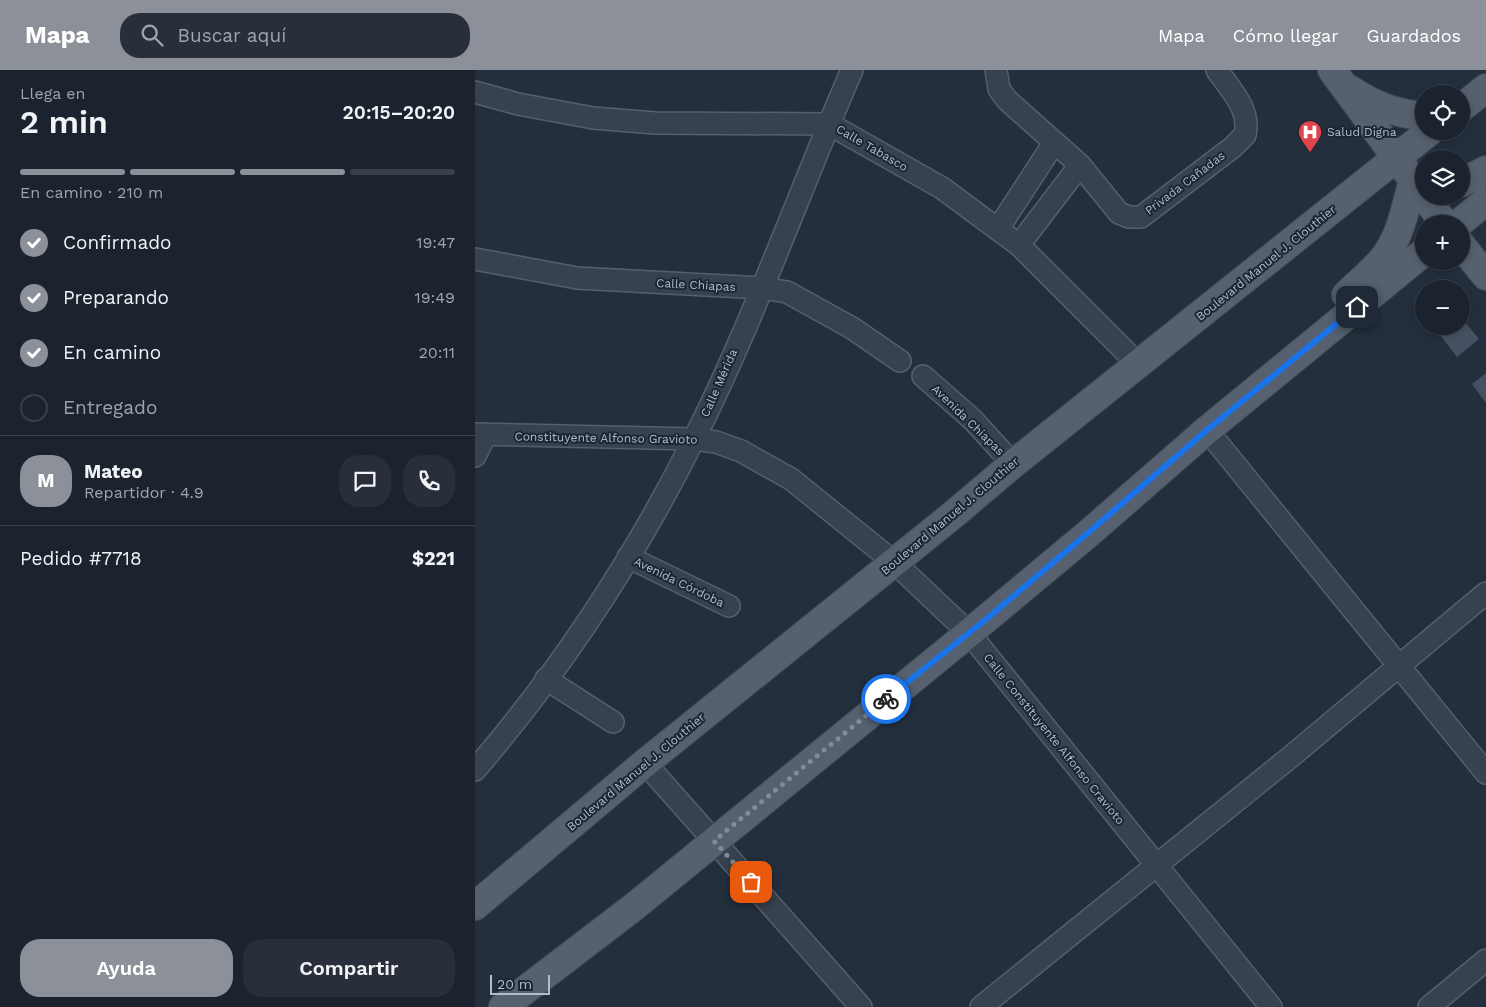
<!DOCTYPE html>
<html lang="es">
<meta charset="utf-8">
<style>
body{margin:0;font-family:"Work Sans",sans-serif;background:#282f3a;color:#f1f3f6;height:100vh;display:flex;flex-direction:column;font-size:19px;white-space:nowrap}
*{box-sizing:border-box;margin:0}
p{font-size:16px;color:#a0a4aa}
.icon{flex:none;width:28px;height:28px;fill:none;stroke:currentColor;stroke-width:2;stroke-linecap:round;stroke-linejoin:round}
.map{position:relative;flex:1;overflow:hidden}
.sheet{display:flex;flex-direction:column;background:#1b232e;width:475px}
.sheet>*{flex:none}
.fabs{position:absolute;left:940px;top:15px;display:grid;gap:10px}
.fabs a{display:grid;place-items:center;width:55px;height:55px;border-radius:50%;background:#1b232e;box-shadow:0 2px 8px #0003,0 0 0 1px #39404a;font-size:25px}
.scale{position:absolute;left:15px;bottom:12px;width:60px;box-sizing:border-box;padding-left:5px;border:2px solid #b4bcc9;border-top:0;font-size:14px;line-height:18px;white-space:nowrap;color:#b4bcc9;-webkit-text-stroke:4px #1d2633;paint-order:stroke}
.pin{position:absolute;display:grid;place-items:center;width:42px;height:42px;color:#fff;margin:-21px;border-radius:10px;box-shadow:0 2px 8px #0006}
.courier{position:absolute;display:grid;place-items:center;width:50px;height:50px;margin:-25px;border:4px solid #1a73e8;border-radius:50%;background:#fff;color:#222;box-shadow:0 1px 6px #0007}
.headline em{font-style:normal;font-weight:600}
.headline div{display:flex;flex-direction:column-reverse}
.headline{display:flex;align-items:center;justify-content:space-between;height:85px;padding:0 20px}
h1{font-size:32px;font-weight:600;line-height:38px}
.bar{display:grid;grid-template-columns:repeat(4,1fr);gap:8px 5px;align-content:center;height:60px;padding:0 20px}
.bar i{height:6px;border-radius:4px;background:#39404a}
.bar .current{background:#8c9099}
.bar p{grid-column:span 4}
.line{display:flex;align-items:center;gap:12px;padding:0 20px;border-top:1px solid #39404a}
.line div{flex:1}
.round{display:grid;place-items:center;flex:none;width:52px;height:52px;border-radius:20px;background:#282f3a}
ol{padding:0 20px;list-style:none}
li{display:flex;align-items:center;gap:15px;height:55px}
li p{margin-inline-start:auto}
li .icon{padding:5px;border-radius:50%;background:#8c9099;color:#fff;stroke-width:4}
li:last-child{color:#a0a4aa}
li i{width:28px;height:28px;border:2px solid #39404a;border-radius:50%}
.action{display:flex;gap:10px;margin-top:auto;padding:10px 20px}
.action a{flex:1;height:58px;border-radius:20px;background:#8c9099;color:#fff;font-size:20px;font-weight:600;line-height:58px;text-align:center}
.action a+a{background:#282f3a;color:#f1f3f6}
header{display:flex;align-items:center;gap:30px;box-sizing:border-box;height:70px;padding:0 25px;background:#8c9099;color:#fff}
header strong{font-size:24px}
nav{display:flex;gap:28px;margin-inline-start:auto;font-size:18px}
.search{width:350px;height:45px;background:#282f3a;display:flex;align-items:center;gap:12px;box-sizing:border-box;padding:0 18px;border-radius:20px;color:#a0a4aa;font-size:19px}
main{display:flex;flex:1;min-height:0}
.map>svg:first-child{display:block}
</style>
<header>
<strong>Mapa</strong>
<div class="search"><svg class="icon" aria-label="search" viewBox="0 0 24 24"><circle cx="10" cy="10" r="6"/><path d="M15 15l6 6"/></svg>Buscar aquí</div>
<nav><a>Mapa</a><a>Cómo llegar</a><a>Guardados</a></nav>
</header>
<main>
<section class="sheet">
<div class="headline"><div><h1>2 min</h1><p>Llega en</p></div><em>20:15–20:20</em></div>
<div class="bar"><i class="current"></i><i class="current"></i><i class="current"></i><i></i><p>En camino · 210 m</p></div>
<ol>
<li><svg class="icon" aria-label="check" viewBox="0 0 24 24"><path d="M5 12l5 5 9-10"/></svg>Confirmado<p>19:47</p></li>
<li><svg class="icon" aria-label="check" viewBox="0 0 24 24"><path d="M5 12l5 5 9-10"/></svg>Preparando<p>19:49</p></li>
<li><svg class="icon" aria-label="check" viewBox="0 0 24 24"><path d="M5 12l5 5 9-10"/></svg>En camino<p>20:11</p></li>
<li><i></i>Entregado</li>
</ol>
<div class="line" style="height:90px"><b class="round" style="background:#8c9099;color:#fff">M</b><div><b>Mateo</b><p>Repartidor · 4.9</p></div><a class="round"><svg class="icon" aria-label="chat" viewBox="0 0 24 24"><path d="M4 5h16v11H9l-5 4z"/></svg></a><a class="round"><svg class="icon" aria-label="phone" viewBox="0 0 24 24"><path d="M5 4h4l2 5-3 2q2 4 5 5l2-3 5 2v4C11 20 4 13 5 4z"/></svg></a></div>
<div class="line" style="height:65px"><div>Pedido #7718</div><b>$221</b></div>
<div class="action"><a>Ayuda</a><a>Compartir</a></div>
</section>
<div class="map">
<svg width="1011" height="937" viewBox="0 0 1011 937">
<rect width="100%" height="100%" fill="#242f3e"/>
<path fill="#455162" d="M986,247L1004,269L982,287L958,256H986Z
M1011,303V333L997,314Z"/>
<g fill="none" stroke-linecap="round" stroke-linejoin="round">
<g stroke="#565f6c" stroke-width="24">
<path id="minor" d="M521,0L524,19L532,30L605,95L644,143L654,147H666L758,77L770,65C776,40 756,20 742,0
M0,22L43,34L118,48L180,53L354,54L467,118L544,175L664,295
M523,159L579,73
M544,175L605,95
M0,189L102,208L287,218L312,222L377,258L425,291
M448,306L498,350L538,394
M732,360L1011,703
M0,364L219,369L241,372L266,381L316,409L419,492L494,563L796,937
M0,386L10,366
M153,487L254,536
M71,609L138,652
M170,693L386,937
M0,700C86,600 160,487 219,369C279,250 324,122 377,0
M506,937L813,689L1011,523
M954,937L1011,890"/>
</g>
<g stroke="#414a57" stroke-width="30">
<path id="major" d="M857,0L932,102
M876,20C899,35 920,44 949,46
M986,38L1011,18
M986,113L1011,100
M949,126L970,154
M983,154L1011,131
M986,175L1011,206
M871,225C883,213 897,202 907,190C926,168 930,137 938,111L949,116
M0,836L170,693L479,444L538,394L955,61
M28,937L160,836L494,563L614,463L732,360L949,182"/>
</g>
<use href="#minor" stroke="#38414e" stroke-width="21"/>
<use href="#major" stroke="#56606e" stroke-width="28"/>
</g>
<g fill="none" stroke-linecap="round" stroke-linejoin="round">
<path stroke="#828b98" stroke-width="5" stroke-dasharray="0 9" d="M276,812L239,771L411,629"/>
<path stroke="#1a73e8" stroke-width="6" d="M411,629L509,551L614,462L732,360L882,237"/>
</g>
<defs>
<g id="hospital-pin" transform="scale(1.25)"><path d="M0 17L-7.5 6A9.5 9.5 0 1 1 7.5 6Z" fill="#e0444e" stroke="#1d2633"/><path d="M-5-5h3v3.5h4V-5h3V5h-3V1.5h-4V5h-3Z" fill="#fff"/></g>
</defs>
<g fill-rule="evenodd">
<use href="#hospital-pin" x="835" y="62"/>
</g>
<g text-anchor="middle" stroke-width="4" stroke-linejoin="round" paint-order="stroke">
<g font-size="12" fill="#b4bcc9" stroke="#1d2633" text-anchor="start">
<text x="852" y="66">Salud Digna</text>
</g>
<g font-size="12" fill="#b4bcc9" stroke="#1d2633">
<text transform="translate(397 78) rotate(30)" y="4">Calle Tabasco</text>
<text transform="translate(710 113) rotate(-37)" y="4">Privada Cañadas</text>
<text transform="translate(791 193) rotate(-39)" y="4">Boulevard Manuel J. Clouthier</text>
<text transform="translate(221 215) rotate(3)" y="4">Calle Chiapas</text>
<text transform="translate(244 313) rotate(-66)" y="4">Calle Mérida</text>
<text transform="translate(493 350) rotate(44)" y="4">Avenida Chiapas</text>
<text transform="translate(131 368) rotate(1)" y="4">Constituyente Alfonso Gravioto</text>
<text transform="translate(475 446) rotate(-40)" y="4">Boulevard Manuel J. Clouthier</text>
<text transform="translate(204 512) rotate(26)" y="4">Avenida Córdoba</text>
<text transform="translate(579 669) rotate(51)" y="4">Calle Constituyente Alfonso Cravioto</text>
<text transform="translate(161 702) rotate(-40)" y="4">Boulevard Manuel J. Clouthier</text>
</g>
</g>
</svg>
<div class="fabs">
<a><svg class="icon" aria-label="locate" viewBox="0 0 24 24"><circle cx="12" cy="12" r="6"/><path d="M12 2v4M12 18v4M2 12h4M18 12h4"/></svg></a>
<a><svg class="icon" aria-label="layers" viewBox="0 0 24 24"><path d="M12 4l9 5-9 5-9-5zM3 14l9 5 9-5"/></svg></a>
<a>+</a>
<a>−</a>
</div>
<div class="scale">20 m</div>
<div class="pin" style="left:276px;top:812px;background:#ea580c"><svg class="icon" aria-label="bag" viewBox="0 0 24 24"><path d="M5 8h14l-1 12H6zM9 8a3 3 0 0 1 6 0"/></svg></div>
<div class="pin" style="left:882px;top:237px;background:#1f2937"><svg class="icon" aria-label="home" viewBox="0 0 24 24"><path d="M3 11l9-7 9 7M6 9v11h12V9"/></svg></div>
<div class="courier" style="left:411px;top:629px"><svg class="icon" aria-label="bike" viewBox="0 0 24 24"><circle cx="6" cy="16" r="4"/><circle cx="18" cy="16" r="4"/><path d="M6 16l4-8h5l3 8M10 8l3 8H6M13 5h3"/></svg></div>
</div>
</main>
